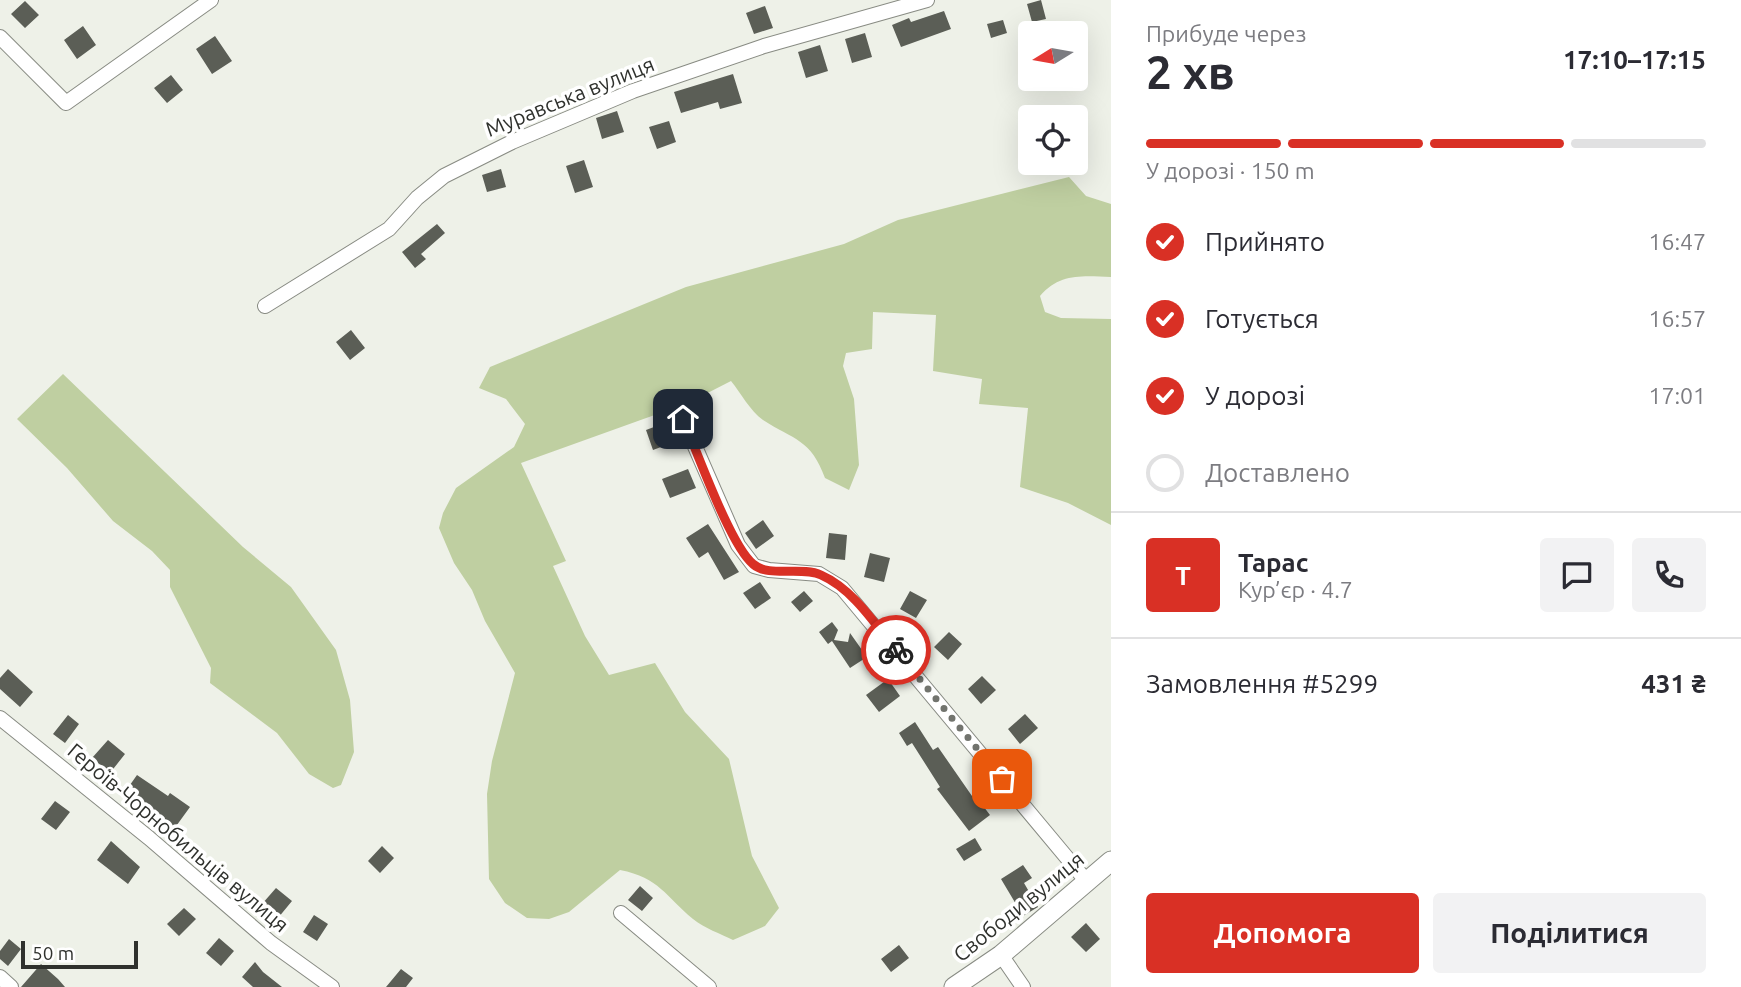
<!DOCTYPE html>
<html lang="uk">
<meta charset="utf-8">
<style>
body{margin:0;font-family:Ubuntu,sans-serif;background:#f2f2f3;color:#2b2b33;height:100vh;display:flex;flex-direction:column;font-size:26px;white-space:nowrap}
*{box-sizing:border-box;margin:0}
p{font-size:23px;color:#7c7c81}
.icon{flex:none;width:38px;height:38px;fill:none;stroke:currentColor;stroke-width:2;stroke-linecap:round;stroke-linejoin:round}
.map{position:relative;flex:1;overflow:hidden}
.drawer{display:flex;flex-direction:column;background:#fff;width:630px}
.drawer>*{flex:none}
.needle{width:46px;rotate:259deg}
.controls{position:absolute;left:1018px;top:21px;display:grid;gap:14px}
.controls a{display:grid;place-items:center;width:70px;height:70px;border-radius:7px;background:#fff;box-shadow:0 7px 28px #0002;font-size:35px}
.scale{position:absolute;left:21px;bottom:18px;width:117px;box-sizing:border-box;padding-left:7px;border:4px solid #2f312d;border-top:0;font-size:19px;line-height:24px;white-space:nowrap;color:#2f312d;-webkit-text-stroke:5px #fff;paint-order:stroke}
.pin{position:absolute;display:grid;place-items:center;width:60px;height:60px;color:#fff;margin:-30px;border-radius:14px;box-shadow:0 4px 10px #0006}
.courier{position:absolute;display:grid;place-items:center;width:70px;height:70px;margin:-35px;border:5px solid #d93025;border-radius:50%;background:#fff;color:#222;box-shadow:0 2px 9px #0007}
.summary em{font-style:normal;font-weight:700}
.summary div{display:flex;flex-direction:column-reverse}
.summary{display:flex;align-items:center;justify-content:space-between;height:119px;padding:0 35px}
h1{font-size:46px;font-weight:700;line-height:52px}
.bar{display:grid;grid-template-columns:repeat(4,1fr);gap:10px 7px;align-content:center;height:84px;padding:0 35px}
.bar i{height:9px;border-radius:5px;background:#e1e1e2}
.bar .current{background:#d93025}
.bar p{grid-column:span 4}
.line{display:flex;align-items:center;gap:18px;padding:0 35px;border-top:2px solid #e1e1e2}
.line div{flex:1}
.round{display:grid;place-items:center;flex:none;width:74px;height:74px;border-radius:7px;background:#f2f2f3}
ol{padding:0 35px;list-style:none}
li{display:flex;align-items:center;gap:21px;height:77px}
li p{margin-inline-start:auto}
li .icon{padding:7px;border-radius:50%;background:#d93025;color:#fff;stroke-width:4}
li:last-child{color:#7c7c81}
li i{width:38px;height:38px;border:4px solid #e1e1e2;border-radius:50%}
.cta{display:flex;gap:14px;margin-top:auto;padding:14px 35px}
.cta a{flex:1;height:80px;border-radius:7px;background:#d93025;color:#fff;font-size:28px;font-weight:700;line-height:80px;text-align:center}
.cta a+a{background:#f2f2f3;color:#2b2b33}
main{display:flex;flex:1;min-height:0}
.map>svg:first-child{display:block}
</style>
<main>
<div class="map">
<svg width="1111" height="987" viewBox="0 0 1111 987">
<rect width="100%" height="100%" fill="#eef1e8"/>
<path fill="#bfcfa1" d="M1069,177L1086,196L1111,204V277C1082,276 1060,273 1040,296L1045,312L1061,318L1111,319V525L1068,503L1020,487L1028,408L979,404L982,379L933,371L936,315L873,312L872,349L846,353L843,366L854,399L859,465L849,490L825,478C811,439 794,440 763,420C750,411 741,393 731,381L688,403L521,463L566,561L553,566L585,636L609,675L655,663L685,712L729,759L752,856L779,908L765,926L733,940C721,934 704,928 693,919C665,896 660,878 620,870L569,912L549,919L527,918L505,903L489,879L487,794L492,761L515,673L485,621L472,590L454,563L439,528L443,513L456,488L514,447L525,424L506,399L479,388L490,367L686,287L844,244L898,220Z
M63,374L243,547L291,587L336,650L350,700L354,752L341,785L333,788L309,774L277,733L210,683L211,668L170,587V570L152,551L113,521L67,468L17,419Z"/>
<path fill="#5b5e56" d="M1041,0L1046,19L1032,22L1027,4Z
M25,1L39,15L25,28L11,14Z
M765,6L773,28L754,34L746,13Z
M944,11L951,29L901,47L892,25L909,18L911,22Z
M1003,20L1007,33L991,38L987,24Z
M83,26L96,45L77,59L64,40Z
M865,33L872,57L852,63L845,39Z
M215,36L232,61L212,74L196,49Z
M820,45L828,71L806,78L798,52Z
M733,74L742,103L720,109L718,102L681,113L674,92Z
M171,75L183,90L167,103L154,88Z
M617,111L624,132L602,139L596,118Z
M669,121L676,142L657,149L649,127Z
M584,160L593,187L575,193L566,166Z
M501,169L506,187L487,192L482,175Z
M437,224L445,233L421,254L426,259L415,268L402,252Z
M351,330L365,348L350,360L336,342Z
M670,421L677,441L653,450L646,430Z
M688,469L696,488L670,498L662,479Z
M763,520L774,536L756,549L745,533Z
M708,524L739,572L724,580L708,552L699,558L686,538Z
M829,533L847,535L845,560L826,558Z
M870,553L890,558L884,582L864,577Z
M760,582L771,598L755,609L743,593Z
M804,591L813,601L800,612L791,602Z
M910,591L927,600L916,618L900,609Z
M832,622L838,630L834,640L848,642L850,633L867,657L850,668L832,641L828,644L819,632Z
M949,632L962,644L948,660L934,647Z
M8,669L33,692L20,707L0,689V678Z
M982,676L996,690L981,704L968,689Z
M888,679L900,696L879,712L866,695Z
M1025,714L1038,728L1020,744L1008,729Z
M68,715L79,724L65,743L53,734Z
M915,722L933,750L938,747L972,796L974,794L990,815L969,831L937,789L940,787L912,743L907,746L899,733Z
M108,740L125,754L110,773L92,758Z
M137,775L168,796L170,793L190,807L174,829L125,792Z
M55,801L70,812L56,830L41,819Z
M975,838L982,850L964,861L956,849Z
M111,841L140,867L128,884L97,860Z
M382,846L394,858L380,873L368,861Z
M1023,865L1032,878L1024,883L1038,907L1023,916L1001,879Z
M640,886L653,898L642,911L628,900Z
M276,888L292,901L278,918L262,904Z
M184,908L196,919L179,936L167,924Z
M314,915L328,924L317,941L303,932Z
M1086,923L1100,939L1086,952L1071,937Z
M219,938L234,951L221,966L206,953Z
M9,939L21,949L8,966L0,959V951Z
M899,945L909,958L891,972L881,959Z
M255,962L263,972L282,987H253L242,977Z
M41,964L58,979L65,987H21Z
M401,969L413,978L406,987H386Z"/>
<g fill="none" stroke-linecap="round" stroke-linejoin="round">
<g stroke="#888b83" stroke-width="16">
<path id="street" d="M0,37L66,103L211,0
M265,306L389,229L417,198L444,176L512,142L633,91L764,46L927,0
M683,419L738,545L754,566L769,570L819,574L842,588L1088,883
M0,718L149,838L271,943L332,987
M621,913L709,987
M1001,955L1023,987
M0,977L11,987"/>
</g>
<g stroke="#888b83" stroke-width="21">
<path id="secondary" d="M954,987L1001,955L1111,861"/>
</g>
<use href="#street" stroke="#fff" stroke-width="14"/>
<use href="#secondary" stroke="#fff" stroke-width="19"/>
</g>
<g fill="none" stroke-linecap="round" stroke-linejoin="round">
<path stroke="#72746e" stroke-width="7" stroke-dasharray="0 12.6" d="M896,650L1002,779"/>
<path stroke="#d93025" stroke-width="9" d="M683,419C697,451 730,545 753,564C769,578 801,566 821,575C853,589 875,624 896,650"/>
</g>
<g text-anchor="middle" stroke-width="7" stroke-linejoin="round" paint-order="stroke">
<g font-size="21" fill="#2f312d" stroke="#fff">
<text transform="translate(570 97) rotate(-22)" y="7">Муравська вулиця</text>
<text transform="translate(178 838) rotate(40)" y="7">Героїв-Чорнобильців вулиця</text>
<text transform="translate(1019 907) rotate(-39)" y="7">Свободи вулиця</text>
</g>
</g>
</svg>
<div class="controls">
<a><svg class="needle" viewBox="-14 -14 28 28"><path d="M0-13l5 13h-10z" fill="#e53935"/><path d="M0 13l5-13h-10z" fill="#7c7c81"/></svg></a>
<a><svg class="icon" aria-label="locate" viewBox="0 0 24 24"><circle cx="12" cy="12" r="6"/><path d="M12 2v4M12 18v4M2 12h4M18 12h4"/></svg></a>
</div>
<div class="scale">50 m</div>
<div class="pin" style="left:1002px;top:779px;background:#ea580c"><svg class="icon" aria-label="bag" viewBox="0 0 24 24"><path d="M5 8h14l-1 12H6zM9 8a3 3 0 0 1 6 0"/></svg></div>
<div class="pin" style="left:683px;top:419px;background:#1f2937"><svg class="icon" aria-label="home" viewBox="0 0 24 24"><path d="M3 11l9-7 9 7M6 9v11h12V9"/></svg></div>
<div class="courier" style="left:896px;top:650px"><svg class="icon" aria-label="bike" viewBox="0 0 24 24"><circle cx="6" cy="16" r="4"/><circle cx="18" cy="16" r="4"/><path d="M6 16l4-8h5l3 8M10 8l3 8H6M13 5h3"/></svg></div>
</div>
<section class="drawer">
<div class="summary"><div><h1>2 хв</h1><p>Прибуде через</p></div><em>17:10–17:15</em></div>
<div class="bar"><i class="current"></i><i class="current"></i><i class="current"></i><i></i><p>У дорозі · 150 m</p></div>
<ol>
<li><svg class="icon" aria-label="check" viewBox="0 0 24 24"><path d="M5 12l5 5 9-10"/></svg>Прийнято<p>16:47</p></li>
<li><svg class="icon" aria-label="check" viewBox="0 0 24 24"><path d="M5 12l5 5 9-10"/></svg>Готується<p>16:57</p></li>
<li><svg class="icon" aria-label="check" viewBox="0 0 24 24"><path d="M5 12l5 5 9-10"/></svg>У дорозі<p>17:01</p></li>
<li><i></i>Доставлено</li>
</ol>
<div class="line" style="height:126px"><b class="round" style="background:#d93025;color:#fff">Т</b><div><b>Тарас</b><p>Кур’єр · 4.7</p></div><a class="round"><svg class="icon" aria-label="chat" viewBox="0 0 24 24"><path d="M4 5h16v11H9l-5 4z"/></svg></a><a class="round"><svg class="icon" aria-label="phone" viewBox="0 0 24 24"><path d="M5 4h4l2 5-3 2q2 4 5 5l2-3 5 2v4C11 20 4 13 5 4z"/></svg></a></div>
<div class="line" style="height:91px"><div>Замовлення #5299</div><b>431 ₴</b></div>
<div class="cta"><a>Допомога</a><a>Поділитися</a></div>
</section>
</main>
